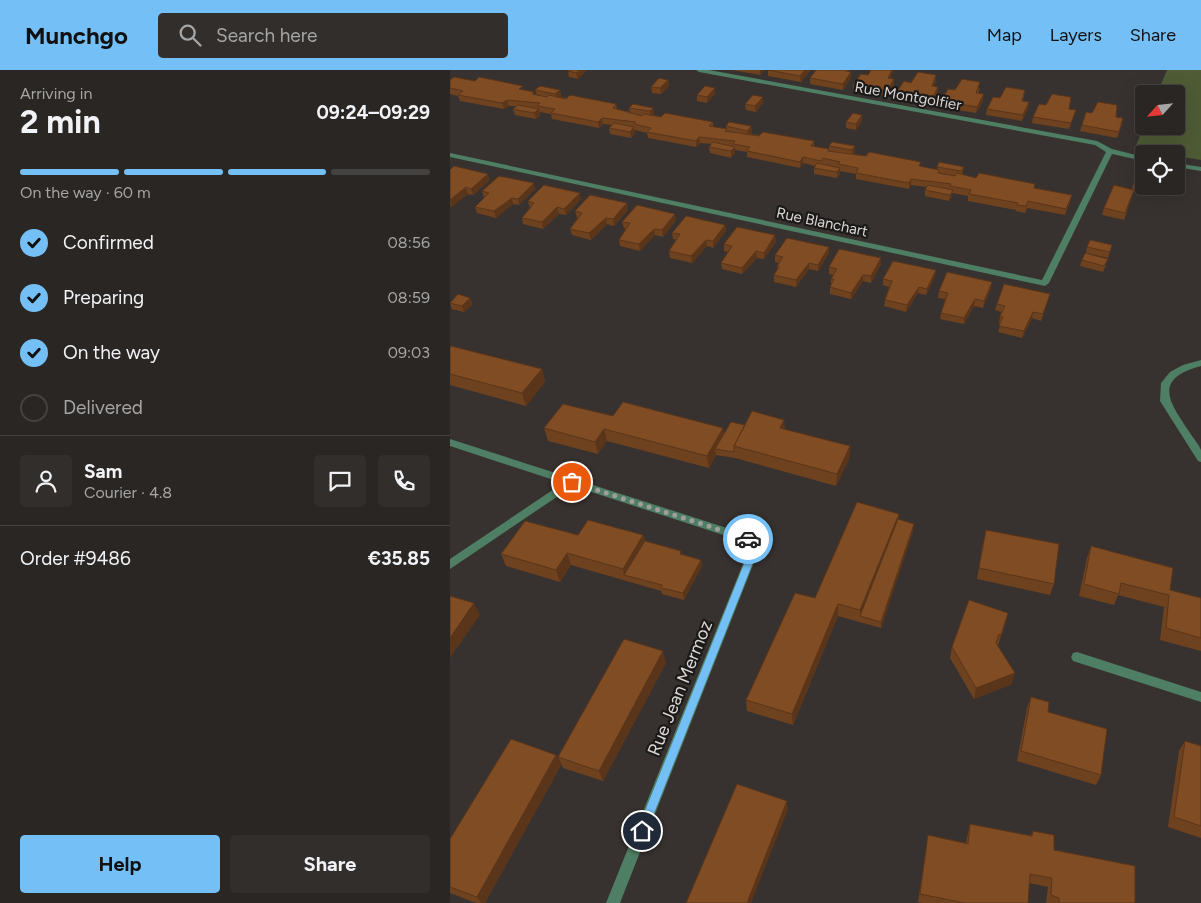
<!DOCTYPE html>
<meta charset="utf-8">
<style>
body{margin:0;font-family:Figtree,sans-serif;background:#312e2b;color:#f1f3f6;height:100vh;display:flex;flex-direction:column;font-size:19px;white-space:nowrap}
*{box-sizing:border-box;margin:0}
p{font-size:16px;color:#a5a5a6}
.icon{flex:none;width:28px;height:28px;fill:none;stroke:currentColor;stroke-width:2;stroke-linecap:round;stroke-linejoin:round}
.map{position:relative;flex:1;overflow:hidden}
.panel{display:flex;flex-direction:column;background:#292623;width:450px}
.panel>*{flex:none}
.needle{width:32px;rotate:243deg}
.buttons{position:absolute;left:685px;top:15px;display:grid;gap:10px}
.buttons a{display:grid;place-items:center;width:50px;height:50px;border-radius:5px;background:#292623;box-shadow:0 5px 20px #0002,0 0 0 1px #454341;font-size:25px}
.pin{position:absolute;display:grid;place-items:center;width:42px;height:42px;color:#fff;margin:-21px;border:2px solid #fff;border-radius:50%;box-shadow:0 1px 5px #0007}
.courier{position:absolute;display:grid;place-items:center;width:50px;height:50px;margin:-25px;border:4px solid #74c0f6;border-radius:50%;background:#fff;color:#222;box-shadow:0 1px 6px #0007}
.overview em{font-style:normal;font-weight:700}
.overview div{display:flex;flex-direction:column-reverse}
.overview{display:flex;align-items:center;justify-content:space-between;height:85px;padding:0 20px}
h1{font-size:32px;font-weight:700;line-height:38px}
.bar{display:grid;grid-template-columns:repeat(4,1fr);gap:8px 5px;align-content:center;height:60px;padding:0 20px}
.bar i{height:6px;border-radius:4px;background:#454341}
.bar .current{background:#74c0f6}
.bar p{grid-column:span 4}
.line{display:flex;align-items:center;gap:12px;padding:0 20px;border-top:1px solid #454341}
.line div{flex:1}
.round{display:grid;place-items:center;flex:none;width:52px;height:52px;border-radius:5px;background:#312e2b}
ol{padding:0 20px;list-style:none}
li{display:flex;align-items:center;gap:15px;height:55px}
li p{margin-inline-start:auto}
li .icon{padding:5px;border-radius:50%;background:#74c0f6;color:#111;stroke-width:4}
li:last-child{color:#a5a5a6}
li i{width:28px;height:28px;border:2px solid #454341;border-radius:50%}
.button{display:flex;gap:10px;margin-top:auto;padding:10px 20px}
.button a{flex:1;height:58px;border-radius:5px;background:#74c0f6;color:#111;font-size:20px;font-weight:700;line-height:58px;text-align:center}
.button a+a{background:#312e2b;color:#f1f3f6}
header{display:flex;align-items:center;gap:30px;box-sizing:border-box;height:70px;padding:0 25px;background:#74c0f6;color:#111}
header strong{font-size:24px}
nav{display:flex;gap:28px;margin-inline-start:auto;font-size:18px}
.search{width:350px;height:45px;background:#312e2b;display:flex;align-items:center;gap:12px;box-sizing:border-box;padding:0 18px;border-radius:5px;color:#a5a5a6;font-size:19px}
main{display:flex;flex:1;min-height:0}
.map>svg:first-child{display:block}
</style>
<header>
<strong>Munchgo</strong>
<div class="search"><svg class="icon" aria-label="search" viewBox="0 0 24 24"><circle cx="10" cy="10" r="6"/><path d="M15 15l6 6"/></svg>Search here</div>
<nav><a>Map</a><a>Layers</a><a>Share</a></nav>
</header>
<main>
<section class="panel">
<div class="overview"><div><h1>2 min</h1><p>Arriving in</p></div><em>09:24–09:29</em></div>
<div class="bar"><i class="current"></i><i class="current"></i><i class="current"></i><i></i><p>On the way · 60 m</p></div>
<ol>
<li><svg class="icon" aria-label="check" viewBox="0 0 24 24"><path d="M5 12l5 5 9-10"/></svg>Confirmed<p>08:56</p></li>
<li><svg class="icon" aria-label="check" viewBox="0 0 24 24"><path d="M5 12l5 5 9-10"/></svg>Preparing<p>08:59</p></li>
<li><svg class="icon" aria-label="check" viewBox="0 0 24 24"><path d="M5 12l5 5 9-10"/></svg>On the way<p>09:03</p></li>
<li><i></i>Delivered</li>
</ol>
<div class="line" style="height:90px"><a class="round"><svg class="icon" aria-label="person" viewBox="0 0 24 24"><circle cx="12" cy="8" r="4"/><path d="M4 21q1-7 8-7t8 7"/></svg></a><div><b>Sam</b><p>Courier · 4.8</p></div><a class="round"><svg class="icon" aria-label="chat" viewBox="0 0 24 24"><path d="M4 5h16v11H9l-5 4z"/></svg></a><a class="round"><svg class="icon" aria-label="phone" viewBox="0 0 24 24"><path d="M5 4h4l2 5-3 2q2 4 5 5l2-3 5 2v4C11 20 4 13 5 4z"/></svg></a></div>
<div class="line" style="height:65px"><div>Order #9486</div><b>€35.85</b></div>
<div class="button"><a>Help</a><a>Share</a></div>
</section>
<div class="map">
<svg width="751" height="833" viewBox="0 0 751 833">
<rect width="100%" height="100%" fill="#37322f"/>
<path fill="#4e5b35" d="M717,0H751V90L726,86V84L685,78L694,56H726V24H707Z"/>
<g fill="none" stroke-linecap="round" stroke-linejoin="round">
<path fill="#4e7e64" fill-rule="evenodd" d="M246,0H259L647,71L662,79L694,87V91L662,84L599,213L595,216L0,87V83L592,210L656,82L645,75L249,2Z
M726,93L751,97V101L726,97Z
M751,290V296C699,310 722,335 742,366C745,370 749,375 751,380C751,383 751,388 751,392L748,391L710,331L711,313L720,302L733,295Z
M0,369L311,469L312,472L170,833H156L301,474L123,416L0,499V489L113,413L0,376Z
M627,582L751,622V632L623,591L621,587L623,583Z"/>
</g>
<path fill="#6e411f" d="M120,0H136V1L128,9L119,7L118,1Z
M282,0H314L310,5Z
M318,0L360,1L351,12L318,6Z
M366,0H399L398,1L401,8L393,20L360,14V8Z
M421,0H443L440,9H444V15L437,27L403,21V15L418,5Z
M486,5V11L484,16L488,17V23L481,35L446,29V23L461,13Z
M0,10L74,20L87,25L85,20H110L111,26L110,27L166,34L167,39L180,42L179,38H203L204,44L203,45L211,47L263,52V57L276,59V56H301L302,63L300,64L364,71V76L379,79V76H405V82L403,85L487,100V97H514L512,105L622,125L620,132L615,145L577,138L575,143L566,141V140L518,131V126L502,123V126L499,131L475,126V120L477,117L461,115L459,119L406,109V104L390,101V104L387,108L364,104V98L365,96L353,93L350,98L297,87V82L285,80V83L281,88L260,83L259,77L261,74L250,73L246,77L198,68L197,63L185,60V63L181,68L160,64L159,58L162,55L153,54L149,58L102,49L101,44L90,42V45L86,49L65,45L63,39L66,36H59L54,39L10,31L8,26L0,24Z
M218,10L219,16L211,24L202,23L201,17Z
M265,18V24L257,33L247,31V25Z
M530,18L528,24L533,31L526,43L490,37L491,31L505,20Z
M574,26L573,31L579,32L578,38L572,51L536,45L537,39L550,28Z
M313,27V33L306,42L296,40L295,34Z
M619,39L624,46L619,59L582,53L583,47Z
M642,43L666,47L672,55L667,68L630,61L632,55Z
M412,45V51L406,60L396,58V52Z
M0,100L40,110L23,125L18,124L0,137Z
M694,107V116H697L695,121L682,119L684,112Z
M85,119L69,135L63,134L46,148L27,143L25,137L34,128L32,121Z
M684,120L674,150L652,145L654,138Z
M131,129L116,145L109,144L93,159L73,154L72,148L80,138L78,131Z
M177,133L178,140L164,156L157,154L141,170L122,165L120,159L128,148H127L125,141Z
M226,150L213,167L205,165L190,181L170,176L169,170L176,159L174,158L172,152Z
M275,155L276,161L263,178L257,176L242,193L220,188L219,181L227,170L223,169L222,163Z
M325,165L326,172L314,189L307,188L292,204L272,199L271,193L278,182L274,181V174Z
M662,175L658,188L636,183L637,177Z
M379,177V183L368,201L359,199L346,217L324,212V205L327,201V196L329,193L325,192V185Z
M632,190L656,195L653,202L630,196Z
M431,194L421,213L413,211L401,229L380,224V217L381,214V209L384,205L379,204V197Z
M485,206L476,225L468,223L456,242L434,236L435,230L439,217L433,215V209Z
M541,218L533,238L524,236L514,254L490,249L491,243L495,229L488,228L489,221Z
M600,224L591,251L582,248L572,268L548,262L551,253H549L550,246L552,242L545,240L547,234Z
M0,233L23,234L14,242L2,239Z
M0,278L92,299L95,312L76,336L0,315Z
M163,346L274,364L295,355L334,350L335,360L400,376L399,389L386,416L285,388L266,385L259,398L157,371L148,384L98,371L94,358Z
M449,444L448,449L463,461L431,558L388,546L343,655L297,641L296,630L365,528Z
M193,465L195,471L232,484L251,490L252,496L234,530L212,524L211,521L121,495L110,512L56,496L51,484Z
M533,472L604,514L600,525L527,509Z
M641,476L720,520L751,528V581L710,570L714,537L668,525L664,535L629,526L637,488Z
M558,543L548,576L562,614L524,629L500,588L502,577Z
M216,593L153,711L113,698L108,687Z
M581,627L598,642L651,705L646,715L567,691L577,638Z
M735,671L751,676V768L718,757L729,681Z
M106,685L111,695L35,833H26L0,823V769Z
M520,754L581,766L583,761L604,780L685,833H596L598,817L579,813L578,833H472L468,832L478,765L516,773L518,763Z"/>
<path fill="#5a3519" d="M130,0H136V1L128,9L126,3Z
M310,0H314L310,5Z
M355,0H360V1L351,12L350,6Z
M442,0H443L442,3L437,14L438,8Z
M401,2V8L393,20V14Z
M486,5V11L482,22V16Z
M444,9V15L437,27V21Z
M218,10L219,16L211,24L210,18Z
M488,17V23L481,35L482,29Z
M265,18V24L257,33V27Z
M110,20L111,26L107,30L105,24Z
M534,24L533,31L526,43L527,37Z
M313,27V33L306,42L305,36Z
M57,30L59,36L54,39L52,33Z
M579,32L578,38L572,51L573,45Z
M203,38L204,44L201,48L200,41Z
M89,39L90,45L86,49L84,43Z
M412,45V51L406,60V54Z
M152,48L153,54L149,58L148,52Z
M301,56L302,63L298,67V61Z
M184,57L185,63L181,68L180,62Z
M249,67L250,73L246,77V71Z
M405,76V82L402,87V80Z
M285,77V83L281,88V81Z
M353,87V93L350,98V92Z
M390,98V104L387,108V102Z
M38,104L40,110L23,125L21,119Z
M461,109V115L459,119V113Z
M84,113L85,119L69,135L68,129Z
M16,117L18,124L1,138L0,130Z
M503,120L502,126L499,131L500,125Z
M130,123L131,129L116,145L114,139Z
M622,125L620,132L615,145L616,139Z
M62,128L63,134L46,148L44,141Z
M177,133L178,140L164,156L163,149Z
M107,137L109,144L93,159L92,152Z
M225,144L226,150L213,167L212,160Z
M156,148L157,154L141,170L139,163Z
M275,155L276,161L263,178V171Z
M204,159L205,165L190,181L189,174Z
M325,165L326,172L314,189V183Z
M256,170L257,176L242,193L241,186Z
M379,177V183L368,201V195Z
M306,181L307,188L292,204V198Z
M431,188V194L421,213V206Z
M359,193V199L346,217V210Z
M486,200L485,206L476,225L477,219Z
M413,205V211L401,229V223Z
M542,212L541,218L533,238L534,231Z
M469,217L468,223L456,242L457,235Z
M20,228L23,234L14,242L12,236Z
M525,229L524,236L514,254V248Z
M583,242L582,248L572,268L574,261Z
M92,299L95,312L76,336L72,323Z
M334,350L335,362L330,358Z
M273,358L275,370L265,379L266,385L259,398L257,386Z
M154,359L157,371L148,384L145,372Z
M400,376L399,389L386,416L387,404Z
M449,444L448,456L410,546V540Z
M464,454L463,461L431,558V552Z
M193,465L196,477L174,505L173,499Z
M117,483L121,495L110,512L106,500Z
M251,490L252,496L234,530L233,523Z
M24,533L30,545L0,588V568Z
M388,534V546L343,655L342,644Z
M558,543L555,555L548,576L551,565Z
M213,581L216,593L153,711L149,701Z
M565,603L562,614L524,629L526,618Z
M106,685L111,695L35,833H31L27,827Z
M337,731L338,740L301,833H297Z"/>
<path fill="#804c24" stroke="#5a3519" d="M120,0H130L126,3L118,1Z
M318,0H355L350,6Z
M366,0H396L395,1L401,2L393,14L360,8Z
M421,0H442L438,8L444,9L437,21L403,15L411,4L418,5Z
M468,2L486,5L482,16L488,17L482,29L446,23L454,11L461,13Z
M4,7L25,11L29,7L73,16L69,19L84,22L82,24L97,27L99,25L116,29L120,25L166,34L163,38L192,46L194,44L211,47L215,43L263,52L259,56L277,59L275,61L309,66L313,62L364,71L361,76L379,79L378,81L416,86L419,82L471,92L469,96L489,100L488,103L505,106L507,103L526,108L529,103L585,114L584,118L622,125L616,139L578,131L576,136L567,135L568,133L519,124L521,120L500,116L501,114L461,109L459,113L406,103L408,98L388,94L390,92L373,88L371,91L353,87L350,92L297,81L300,77L283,74L285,71L249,67L246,71L197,62L201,58L184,54L186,52L152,48L148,52L101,43L105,39L87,36L90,33L57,30L52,33L8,25L13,21L0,18V10Z
M209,8L218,10L210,18L201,17Z
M512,9L530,12L526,23L534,24L527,37L491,31L498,19L505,20Z
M90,16L110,20L105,24L85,20Z
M255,16L265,18L257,27L247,25Z
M556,17L575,20L572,31L579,32L573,45L537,39L543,27L550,28Z
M602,24L621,27L619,39L626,40L621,53L583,47L589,34L596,35Z
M303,25L313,27L305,36L295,34Z
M648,32L667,35L666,47L673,48L669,62L632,55L636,42L642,43Z
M183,34L203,38L200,41L179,38Z
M68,35L89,39L84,43L63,39Z
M403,43L412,45L406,54L396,52Z
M279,52L301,56L298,61L276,56Z
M164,53L184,57L180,62L159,58Z
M263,72L285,77L281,81L259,77Z
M382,72L405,76L402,80L379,76Z
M489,92L514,97L511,101L487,97Z
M367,93L390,98L387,102L364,98Z
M4,96L38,104L21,119L16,117L0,130V100Z
M49,106L84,113L68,129L62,128L44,141L25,137L39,123L32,121Z
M686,106L694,107V114L684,112Z
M94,115L130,123L114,139L107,137L92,152L72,148L84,133L78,131Z
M478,115L503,120L500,125L475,120Z
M664,115L684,120L675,143L654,138Z
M140,125L177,133L163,149L156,148L139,163L120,159L132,143L125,141Z
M187,135L225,144L212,160L204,159L189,174L169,170L180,153L172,152Z
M236,146L275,155L263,171L256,170L241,186L219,181L230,164L222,163Z
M287,157L325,165L314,183L306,181L292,198L271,193L282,176L274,174Z
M337,168L379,177L368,195L359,193L346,210L324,205L329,197L327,196L333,187L325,185Z
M640,170L662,175L660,182L637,177Z
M389,179L431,188L421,206L413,205L401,223L380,217L384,209H381L387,199L379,197Z
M635,183L658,189L654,196L632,190Z
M443,191L486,200L477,219L469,217L457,235L435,230L442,211L433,209Z
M497,202L542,212L534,231L525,229L514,248L491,243L498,223L489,221Z
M554,214L600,224L593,244L583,242L574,261L549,256L553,247L550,246L555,236L547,234Z
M8,224L20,228L12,236L0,233Z
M1,276L92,299L72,323L0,304V278Z
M173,332L273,358L257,386L154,359L145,372L94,358L113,334L163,346Z
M302,341L334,350L330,358L400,376L387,404L284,376Z
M281,352L295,355L284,376V382L265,379Z
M407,432L449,444L410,540L388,534L342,644L296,630L345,523L365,528Z
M448,449L464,454L431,552L410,546Z
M138,450L193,465L173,499L117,483L106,500L51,484L75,451L128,465Z
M536,460L609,474L604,514L529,498Z
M195,471L231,481L230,484L251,490L233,523L211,518L212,515L174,505Z
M641,476L723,498L720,520L751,528V568L716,558L719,525L671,513L669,524L634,514Z
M0,526L24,533L0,568Z
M519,530L558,543L551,565L549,564L546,573L565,603L526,618L502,577Z
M174,569L213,581L149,701L108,687Z
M581,627L599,632L598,642L657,659L651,705L571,681Z
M61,669L106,685L27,827L0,817V769Z
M735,671L751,676V756L724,747Z
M287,714L337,731L297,833H236Z
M520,754L582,766L583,761L604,765V780L685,796V833H609V828L601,825L602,808L580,804L578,833H515L470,824L478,765L518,774Z"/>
<path fill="#74c0f6" d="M298,465L310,469L311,472L197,761L196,764L192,766L188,764L187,761L302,474L294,469Z"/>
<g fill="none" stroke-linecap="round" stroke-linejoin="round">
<path stroke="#a19d9b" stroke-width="5" stroke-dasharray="0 9" d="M122,412L298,469"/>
</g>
<g text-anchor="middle" stroke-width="4.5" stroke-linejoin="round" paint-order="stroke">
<g font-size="15" fill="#dad7d5" stroke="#1c1a19">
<text transform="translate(458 26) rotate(10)" y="5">Rue Montgolfier</text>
<text transform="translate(372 152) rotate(12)" y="5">Rue Blanchart</text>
</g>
<g font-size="18" fill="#dad7d5" stroke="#1c1a19">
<text transform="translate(230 618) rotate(-68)" y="6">Rue Jean Mermoz</text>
</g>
</g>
</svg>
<div class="buttons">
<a><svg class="needle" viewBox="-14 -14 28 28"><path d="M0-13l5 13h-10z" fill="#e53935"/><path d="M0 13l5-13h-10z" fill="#a5a5a6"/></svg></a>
<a><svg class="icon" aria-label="locate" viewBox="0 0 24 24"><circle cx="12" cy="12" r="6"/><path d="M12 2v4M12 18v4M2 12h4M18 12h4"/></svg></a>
</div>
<div class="pin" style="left:122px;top:412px;background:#ea580c"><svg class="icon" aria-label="bag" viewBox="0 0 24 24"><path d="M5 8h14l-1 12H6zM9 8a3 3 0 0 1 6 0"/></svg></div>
<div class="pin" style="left:192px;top:761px;background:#1f2937"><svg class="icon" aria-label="home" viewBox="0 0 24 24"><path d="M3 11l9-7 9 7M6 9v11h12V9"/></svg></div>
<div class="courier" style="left:298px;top:469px"><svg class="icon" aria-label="car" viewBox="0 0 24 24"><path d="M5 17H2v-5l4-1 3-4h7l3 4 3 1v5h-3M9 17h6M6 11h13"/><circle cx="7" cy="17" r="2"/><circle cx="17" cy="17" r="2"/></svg></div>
</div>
</main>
